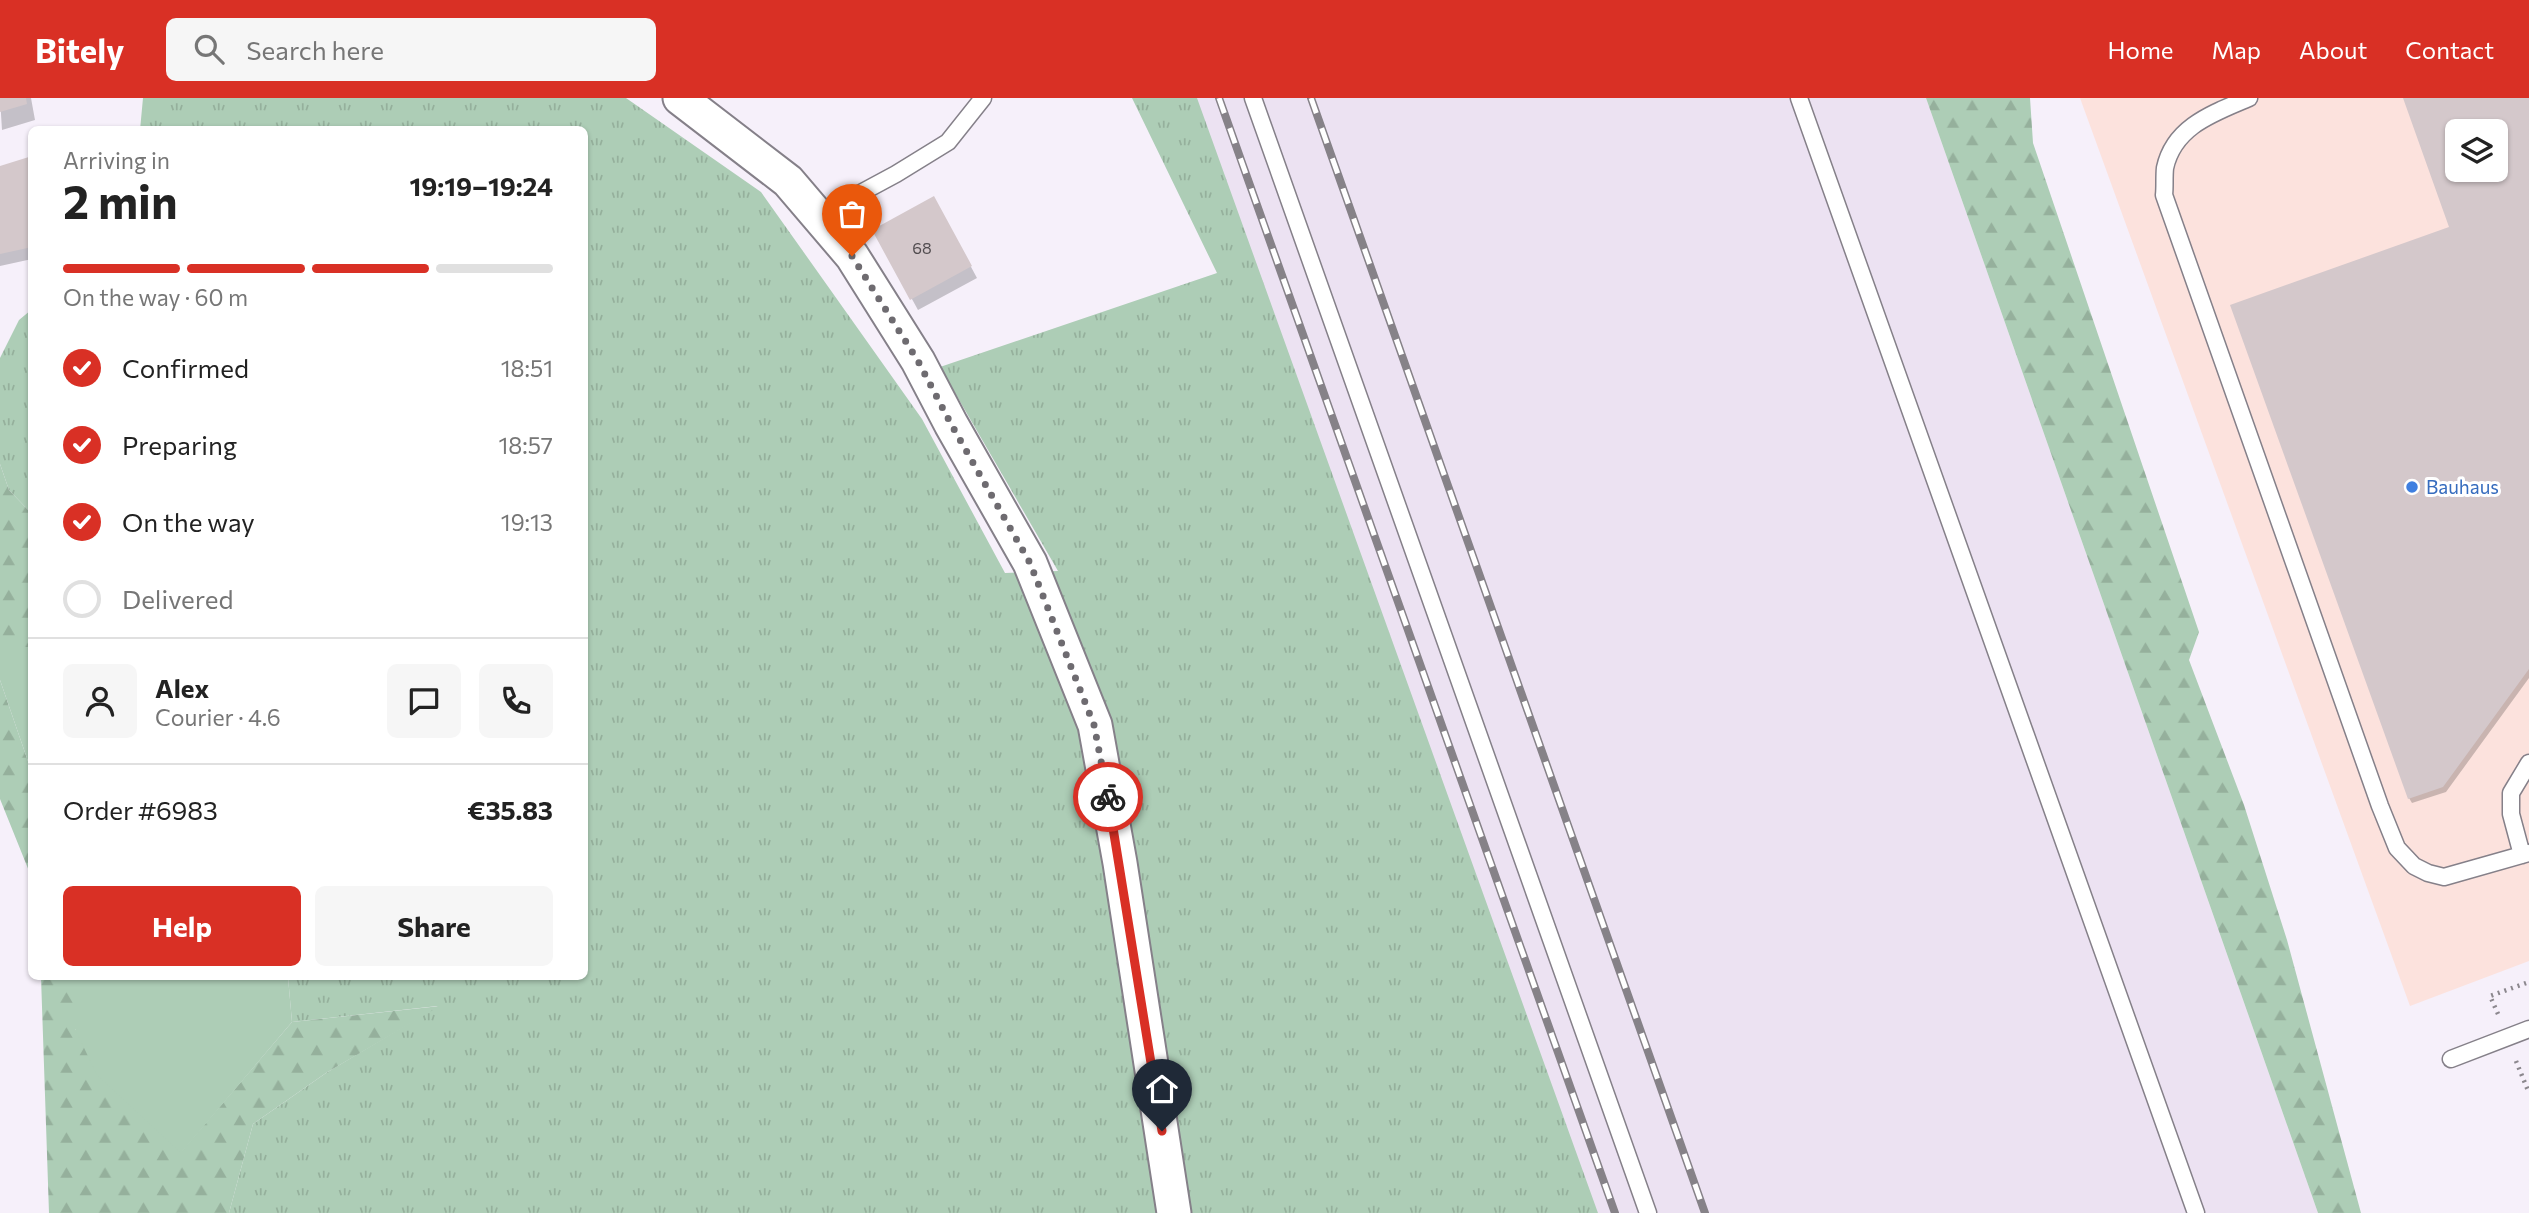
<!DOCTYPE html>
<meta charset="utf-8">
<style>
body{margin:0;font-family:Commissioner,sans-serif;background:#f6f6f6;color:#222;height:100vh;display:flex;flex-direction:column;font-size:26px;white-space:nowrap}
*{box-sizing:border-box;margin:0}
p{font-size:23px;color:#767676}
.icon{flex:none;width:38px;height:38px;fill:none;stroke:currentColor;stroke-width:2;stroke-linecap:round;stroke-linejoin:round}
.map{position:relative;flex:1;overflow:hidden}
.sheet{position:absolute;left:28px;top:28px;width:560px;height:854px;display:flex;flex-direction:column;background:#fff;border-radius:10px;box-shadow:0 2px 5px #0004}
.sheet>*{flex:none}
.buttons{position:absolute;left:2445px;top:21px;display:grid;gap:14px}
.buttons a{display:grid;place-items:center;width:63px;height:63px;border-radius:10px;background:#fff;box-shadow:0 2px 5px #0004;font-size:35px}
.pin{position:absolute;display:grid;place-items:center;width:60px;height:60px;color:#fff;margin:-72px -30px;border-radius:50% 50% 50% 0;rotate:-45deg;box-shadow:0 0 7px #0007}
.pin .icon{rotate:45deg}
.courier{position:absolute;display:grid;place-items:center;width:70px;height:70px;margin:-35px;border:5px solid #d93025;border-radius:50%;background:#fff;color:#222;box-shadow:0 2px 9px #0007}
.overview em{font-style:normal;font-weight:700}
.overview div{display:flex;flex-direction:column-reverse}
.overview{display:flex;align-items:center;justify-content:space-between;height:119px;padding:0 35px}
h1{font-size:46px;font-weight:700;line-height:52px}
.bar{display:grid;grid-template-columns:repeat(4,1fr);gap:10px 7px;align-content:center;height:84px;padding:0 35px}
.bar i{height:9px;border-radius:5px;background:#e0e0e0}
.bar .active{background:#d93025}
.bar p{grid-column:span 4}
.line{display:flex;align-items:center;gap:18px;padding:0 35px;border-top:2px solid #e0e0e0}
.line div{flex:1}
.round{display:grid;place-items:center;flex:none;width:74px;height:74px;border-radius:10px;background:#f6f6f6}
ol{padding:0 35px;list-style:none}
li{display:flex;align-items:center;gap:21px;height:77px}
li p{margin-inline-start:auto}
li .icon{padding:7px;border-radius:50%;background:#d93025;color:#fff;stroke-width:4}
li:last-child{color:#767676}
li i{width:38px;height:38px;border:4px solid #e0e0e0;border-radius:50%}
.button{display:flex;gap:14px;margin-top:auto;padding:14px 35px}
.button a{flex:1;height:80px;border-radius:10px;background:#d93025;color:#fff;font-size:28px;font-weight:700;line-height:80px;text-align:center}
.button a+a{background:#f6f6f6;color:#222}
header{display:flex;align-items:center;gap:42px;box-sizing:border-box;height:98px;padding:0 35px;background:#d93025;color:#fff}
header strong{font-size:33px}
nav{display:flex;gap:38px;margin-inline-start:auto;font-size:24px}
.search{width:490px;height:63px;background:#f6f6f6;display:flex;align-items:center;gap:18px;box-sizing:border-box;padding:0 24px;border-radius:10px;color:#767676;font-size:26px}
.map>svg:first-child{display:block}
</style>
<header>
<strong>Bitely</strong>
<div class="search"><svg class="icon" aria-label="search" viewBox="0 0 24 24"><circle cx="10" cy="10" r="6"/><path d="M15 15l6 6"/></svg>Search here</div>
<nav><a>Home</a><a>Map</a><a>About</a><a>Contact</a></nav>
</header>
<div class="map">
<svg width="2529" height="1115" viewBox="0 0 2529 1115">
<defs>
<pattern id="grass-tufts" width="24" height="20" patternUnits="userSpaceOnUse" patternTransform="scale(1.75)"><rect width="24" height="20" fill="#adcdb6"/><path d="M3 7l-1-3M5 7V3M7 7l1-3M15 17l-1-3M17 17v-4M19 17l1-3" fill="none" stroke="#95b09c"/></pattern>
<pattern id="forest-firs" width="22" height="20" patternUnits="userSpaceOnUse" patternTransform="scale(1.75)"><rect width="22" height="20" fill="#adcdb6"/><path d="M5 1l3.5 6h-7zM16 11l3.5 6h-7z" fill="#95b09c"/></pattern>
</defs>
<rect width="100%" height="100%" fill="#f6f0fa"/>
<path fill="#fce2dd" fill-rule="evenodd" d="M2080,0H2529V863L2410,908ZM2457,33H2496V72H2457Z"/>
<path fill="#ece2f2" d="M1196,0H1926L2318,1115H1597Z"/>
<path fill="url(#grass-tufts)" d="M143,0H626L761,94L922,321L1005,475L1058,473L940,269L1217,175L1132,0H1197L1598,1115H229L253,1026L326,975L438,908L292,924L288,879L584,878V32H140Z
M31,212V415L9,392L0,366V260L19,222Z"/>
<path fill="url(#forest-firs)" d="M1926,0H2030L2033,45L2199,534L2189,562L2244,707L2287,842L2361,1115H2318Z
M0,366L9,392L31,415V549H0Z
M0,582L31,672V778L0,701Z
M41,879H75V931L181,1054L292,924L440,908L326,975L253,1026L229,1115H49Z"/>
<path fill="#adcdb6" d="M0,549H31V672L0,582Z
M75,879H288L292,924L181,1055L97,977L75,931Z"/>
<path fill="#0003" fill-rule="evenodd" d="M0,0H31L35,22L2,32Z
M2404,0H2529V580L2446,694L2412,705L2409,700L2451,130ZM2457,33H2496V72H2457Z
M32,60V161L0,168V70Z
M934,100L977,180L918,212L874,132Z"/>
<path fill="#d4c8cb" fill-rule="evenodd" d="M0,0H26L27,6L0,14Z
M2403,0H2529V571L2443,689L2408,701L2230,207L2449,129ZM2457,33H2496V72H2457Z
M32,58V149L0,156V68Z
M934,98L972,168L910,202L872,132Z"/>
<g fill="none" stroke-linecap="round" stroke-linejoin="round">
<g stroke="#858089" stroke-width="19">
<path id="service" d="M1253,0L1648,1115
M1799,0L2196,1115
M2249,0C2214,15 2174,28 2165,70C2164,79 2165,89 2164,97L2380,708L2397,750L2414,768L2428,775L2444,779L2529,755
M818,118L896,76L948,44L983,0
M2522,757L2511,716V695L2529,665
M2451,961L2529,931"/>
</g>
<g stroke="#858089" stroke-width="37">
<path id="minor" d="M680,0L788,83L852,158L918,263L951,326L1030,465L1095,627L1120,765L1174,1115"/>
</g>
<path stroke="#8b878d" stroke-width="4.5" stroke-dasharray="2 5" stroke-linecap="butt" d="M2498,916L2490,898L2529,884
M2516,963L2529,995"/>
<use href="#service" stroke="#fff" stroke-width="16"/>
<use href="#minor" stroke="#fff" stroke-width="33"/>
<g stroke="#868288" stroke-width="8">
<path id="rail" d="M1219,0L1615,1115
M1311,0L1705,1115"/>
</g>
<use href="#rail" stroke="#fff" stroke-width="5" stroke-dasharray="16" stroke-linecap="butt"/>
</g>
<g fill="none" stroke-linecap="round" stroke-linejoin="round">
<path stroke="#6e6b70" stroke-width="7" stroke-dasharray="0 12.6" d="M852,158L918,263L951,326L1030,465L1094,627L1108,699"/>
<path stroke="#d93025" stroke-width="9" d="M1108,699L1162,1033"/>
</g>
<circle fill="#3f7fe0" stroke="#fff" stroke-width="2.5" cx="2412" cy="389" r="7"/>
<g text-anchor="middle" stroke-width="6" stroke-linejoin="round" paint-order="stroke">
<g font-size="16" fill="#514c4f">
<text x="922" y="156">68</text>
</g>
<g font-size="19" fill="#366cbe" stroke="#fff" text-anchor="start">
<text x="2426" y="396">Bauhaus</text>
</g>
</g>
</svg>
<div class="buttons">
<a><svg class="icon" aria-label="layers" viewBox="0 0 24 24"><path d="M12 4l9 5-9 5-9-5zM3 14l9 5 9-5"/></svg></a>
</div>
<div class="pin" style="left:852px;top:158px;background:#ea580c"><svg class="icon" aria-label="bag" viewBox="0 0 24 24"><path d="M5 8h14l-1 12H6zM9 8a3 3 0 0 1 6 0"/></svg></div>
<div class="pin" style="left:1162px;top:1033px;background:#1f2937"><svg class="icon" aria-label="home" viewBox="0 0 24 24"><path d="M3 11l9-7 9 7M6 9v11h12V9"/></svg></div>
<div class="courier" style="left:1108px;top:699px"><svg class="icon" aria-label="bike" viewBox="0 0 24 24"><circle cx="6" cy="16" r="4"/><circle cx="18" cy="16" r="4"/><path d="M6 16l4-8h5l3 8M10 8l3 8H6M13 5h3"/></svg></div>
<section class="sheet">
<div class="overview"><div><h1>2 min</h1><p>Arriving in</p></div><em>19:19–19:24</em></div>
<div class="bar"><i class="active"></i><i class="active"></i><i class="active"></i><i></i><p>On the way · 60 m</p></div>
<ol>
<li><svg class="icon" aria-label="check" viewBox="0 0 24 24"><path d="M5 12l5 5 9-10"/></svg>Confirmed<p>18:51</p></li>
<li><svg class="icon" aria-label="check" viewBox="0 0 24 24"><path d="M5 12l5 5 9-10"/></svg>Preparing<p>18:57</p></li>
<li><svg class="icon" aria-label="check" viewBox="0 0 24 24"><path d="M5 12l5 5 9-10"/></svg>On the way<p>19:13</p></li>
<li><i></i>Delivered</li>
</ol>
<div class="line" style="height:126px"><a class="round"><svg class="icon" aria-label="person" viewBox="0 0 24 24"><circle cx="12" cy="8" r="4"/><path d="M4 21q1-7 8-7t8 7"/></svg></a><div><b>Alex</b><p>Courier · 4.6</p></div><a class="round"><svg class="icon" aria-label="chat" viewBox="0 0 24 24"><path d="M4 5h16v11H9l-5 4z"/></svg></a><a class="round"><svg class="icon" aria-label="phone" viewBox="0 0 24 24"><path d="M5 4h4l2 5-3 2q2 4 5 5l2-3 5 2v4C11 20 4 13 5 4z"/></svg></a></div>
<div class="line" style="height:91px"><div>Order #6983</div><b>€35.83</b></div>
<div class="button"><a>Help</a><a>Share</a></div>
</section>
</div>
